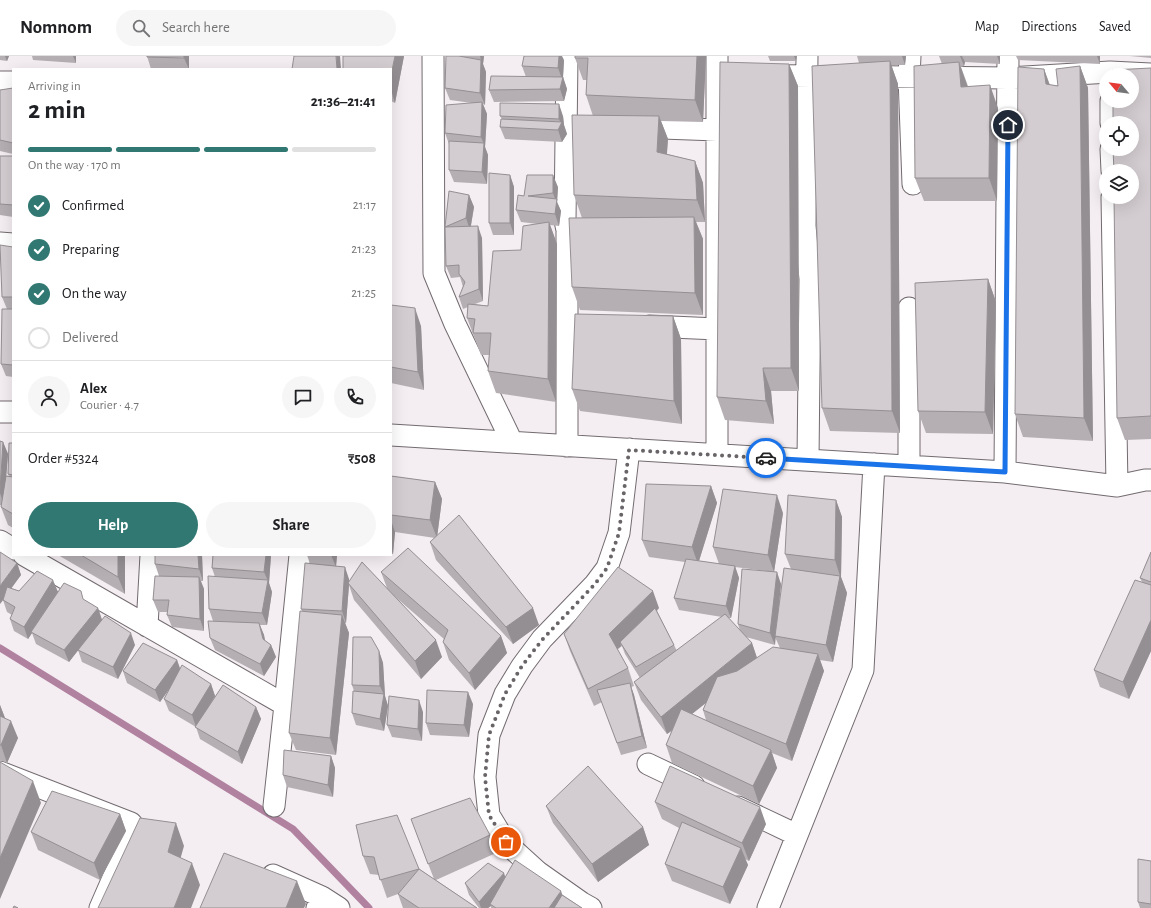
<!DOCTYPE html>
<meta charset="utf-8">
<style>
body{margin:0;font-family:"Alegreya Sans",sans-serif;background:#f6f6f6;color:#202124;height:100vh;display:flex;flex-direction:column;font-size:15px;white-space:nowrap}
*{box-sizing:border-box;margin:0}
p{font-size:13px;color:#757577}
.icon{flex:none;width:22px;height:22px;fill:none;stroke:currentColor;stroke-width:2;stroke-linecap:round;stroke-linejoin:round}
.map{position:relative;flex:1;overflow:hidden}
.panel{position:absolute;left:12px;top:12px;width:380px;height:488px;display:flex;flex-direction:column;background:#fff;border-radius:0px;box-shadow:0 4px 16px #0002}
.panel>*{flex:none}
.needle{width:26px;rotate:299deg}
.buttons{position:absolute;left:1099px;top:12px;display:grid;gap:8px}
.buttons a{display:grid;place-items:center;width:40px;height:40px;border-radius:50%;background:#fff;box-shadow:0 4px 16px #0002;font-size:20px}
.pin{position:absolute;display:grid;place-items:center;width:34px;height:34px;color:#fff;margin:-17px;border:2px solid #fff;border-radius:50%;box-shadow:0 1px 4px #0007}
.courier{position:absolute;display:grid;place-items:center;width:40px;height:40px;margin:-20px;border:3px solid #1a73e8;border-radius:50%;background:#fff;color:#222;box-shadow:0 1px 5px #0007}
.overview em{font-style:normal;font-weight:700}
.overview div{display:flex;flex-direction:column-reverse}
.overview{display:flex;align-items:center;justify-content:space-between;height:68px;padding:0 16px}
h1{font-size:26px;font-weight:700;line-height:30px}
.bar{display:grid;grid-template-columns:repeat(4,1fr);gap:6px 4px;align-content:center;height:48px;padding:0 16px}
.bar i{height:5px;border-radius:3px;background:#e0e0e0}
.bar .selected{background:#317872}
.bar p{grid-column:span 4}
.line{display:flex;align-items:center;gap:10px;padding:0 16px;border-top:1px solid #e0e0e0}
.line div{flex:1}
.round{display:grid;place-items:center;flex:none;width:42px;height:42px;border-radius:21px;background:#f6f6f6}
ol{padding:0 16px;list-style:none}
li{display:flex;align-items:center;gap:12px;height:44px}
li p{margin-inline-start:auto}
li .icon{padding:4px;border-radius:50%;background:#317872;color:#fff;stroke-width:4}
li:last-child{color:#757577}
li i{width:22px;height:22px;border:2px solid #e0e0e0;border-radius:50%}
.primary-button{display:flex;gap:8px;margin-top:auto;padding:8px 16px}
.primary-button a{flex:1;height:46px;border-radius:24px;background:#317872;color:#fff;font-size:16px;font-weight:700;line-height:46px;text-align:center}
.primary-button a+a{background:#f6f6f6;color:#202124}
header{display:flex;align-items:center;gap:24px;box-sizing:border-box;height:56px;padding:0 20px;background:#fff;border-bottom:1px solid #e0e0e0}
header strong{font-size:19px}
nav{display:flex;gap:22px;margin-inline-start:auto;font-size:14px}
.search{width:280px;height:36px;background:#f6f6f6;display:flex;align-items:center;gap:10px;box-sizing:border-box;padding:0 14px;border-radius:22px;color:#757577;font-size:15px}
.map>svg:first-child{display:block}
</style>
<header>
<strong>Nomnom</strong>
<div class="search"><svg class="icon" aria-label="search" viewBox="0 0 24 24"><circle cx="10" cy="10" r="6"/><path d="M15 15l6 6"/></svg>Search here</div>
<nav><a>Map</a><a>Directions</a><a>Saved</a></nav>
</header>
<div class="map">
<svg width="1151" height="852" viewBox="0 0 1151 852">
<rect width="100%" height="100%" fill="#f4edf2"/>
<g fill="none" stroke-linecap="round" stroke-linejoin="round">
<path stroke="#b082a0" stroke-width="7" d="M0,592L293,773L369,852"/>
<g stroke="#726b6f" stroke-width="23">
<path id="minor" d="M433,0L434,217L455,268L512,386
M807,0L805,170L810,223L808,404
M910,0L909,21L913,128
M717,19L1009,22L1110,16L1151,18
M0,26H13
M1111,45V67
M635,71L717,74
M1111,93L1112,115
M1112,141L1117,430
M0,187L13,188
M649,270L717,273
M0,356H13
M391,379L1005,416L1117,430L1145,424H1151
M567,390V174L565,165L567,0
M717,398V0
M909,410V252
M1005,416L1008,0
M0,485L13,493
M24,499L285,649L300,499
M147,570L151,499
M648,708L694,730
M0,716L131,767L134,771V774L100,852
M274,750L285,649
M738,751L797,779
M273,819L322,841L317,852
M322,841L339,852
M591,852L582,847L538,816L506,787L489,759L485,721L489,679L505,638L522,610L542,583L595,528L607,512L619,477L629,393
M768,852L863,614L874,408"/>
</g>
<use href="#minor" stroke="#fff" stroke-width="21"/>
</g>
<path fill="#b5afb3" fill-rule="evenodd" d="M0,0H9L7,5L0,4Z
M32,0H76V7L33,4Z
M147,0H189V13H151Z
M404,0L395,47L391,45V13Z
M446,0H484L483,8L486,16L485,49L483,48L487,58L485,91L488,99L487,128L454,126L449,114V88L445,77L472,47L450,44L445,32Z
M706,0L703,66L661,65L668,83L667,98L695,105L703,127L705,166H696L703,183V259L580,254L572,231L582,162L574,139L593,60L586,39L587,24H583L575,2Z
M768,0H797L796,5H770Z
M857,0H906L905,9H891L898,28L900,377L830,375L822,352L859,7Z
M939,0H1000V8L965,6L964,10L961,11L968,30L998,52L997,145H924L915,122L942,8Z
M1016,0H1100V8L1018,4Z
M1130,0H1151V2Z
M564,4L563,21L567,33L564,45L494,46L489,34L526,21L522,10Z
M789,8L798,30L799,335H771L774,368L725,364L717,341Z
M1080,10L1088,32L1093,385L1023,381L1015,358L1044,13L1050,29L1058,30Z
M1151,12V383L1125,384L1117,362Z
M13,32V98L0,95V34Z
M500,60H563L564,69L567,78L562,86L505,83L500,71L502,63Z
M0,100H13V161L0,159Z
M510,119L514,131V179H493L489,167Z
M558,131L557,146L561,155L559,170L550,169L557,188L556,346L496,337L488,315L489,299H481L467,262L468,251L463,253L459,241L463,231L460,221L451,222L446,210L445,171L469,139L474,151L471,170L482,182L483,245L475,248L488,250L538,168L521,166L516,154L524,140Z
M13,191V321L6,320L1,308L12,253H7L2,241Z
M988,223L996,246L993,378L926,377L918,355Z
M391,249L421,270L424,334L391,327Z
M673,260L681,283L682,368L580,355L572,333Z
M0,385L3,386L8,398L6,420H9L8,418L13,387V472L8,469L1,451L2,449H0Z
M391,420L435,426L442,443L437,480L539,569L513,588L436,504L430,486L435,482L395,476L393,498H391Z
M711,430L717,447L699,505L719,508L713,491L783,457L774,516L781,528L776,577L791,513L785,498L836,444L842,461L841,521L847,537L833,606L820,604L824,615L792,705L772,697L777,712L759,748L672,707L666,689L672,675L667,678L641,644L634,626L640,622L625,598L622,590L617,594L628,612L634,630L631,631L634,639L647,692L621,699L602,646L594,650L570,595L564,578L659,552L657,555L677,595L722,561L679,554L674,542L685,506L649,501L642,484ZM735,511L766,515L738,568L740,575L728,562H731L739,522ZM746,581L775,589V581L780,592L757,602L752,587ZM706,647L703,654L706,664L692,658Z
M1151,496V595L1129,643L1100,631L1094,614L1142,526L1140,522Z
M58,499H125V538Z
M155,499H202L203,525H201L204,533V575L172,571L167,559L168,556H158L153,544L159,520L155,508Z
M213,499H271L269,527L272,536L267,569H260L264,579L265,585L271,589L276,601L264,620L215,594L210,582L213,565L209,553L215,521L212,512Z
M307,499H337L336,510L349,523V525L387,532L381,516L501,580L507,597L475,634L449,604L443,586L444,583L393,539L442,601L421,623L354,544L349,529L346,567H345L349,577L336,699L296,694L289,677L302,555L301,553L310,508Z
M17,507L21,519L11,532L19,535H58L84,544L98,552L102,564L135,589L118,623L82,606L78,594L69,606L36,588L32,577L28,583L14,575L10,563L12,559L7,556L3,544L4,543L0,548Z
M379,595L383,607L385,640L388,650L384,675L356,669L352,657L354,635L352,629Z
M177,604L180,612L211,628L215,640L256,651L261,663L242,708L200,683L196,671L169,655L164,643L170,632L160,646L127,627L123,615Z
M473,648L469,681L430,679L426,667Z
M0,649L5,662L18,682L7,707L0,704Z
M423,656L422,685L392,681L387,669Z
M331,700L335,712L333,741L287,731L283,719Z
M655,746L766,768L749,805L745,803L748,809L730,848L672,825L665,808L679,772L662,763Z
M546,750L643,771L649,789L598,826L553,767Z
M120,758L126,775L100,824L38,794L31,776Z
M411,763L490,779L496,797L436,824L477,852H403L398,838L387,842L379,819L370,818L363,800L356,769L434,823Z
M1151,805V852H1140L1138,846Z
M505,821L563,839L582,852H491V850L488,852H479L469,839L465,827Z"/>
<path fill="#948f92" d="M5,0H9L7,5Z
M73,0H76V7Z
M184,0H189V13L184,2Z
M336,0H340L341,13H337Z
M395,0H404L395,47L391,34V19Z
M480,0H484L483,8L486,16L485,49L480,37L481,4Z
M559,0H562L564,4L563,21L567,33L564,45L560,33L562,23L558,12Z
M697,0H706L703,66L695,44Z
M794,0H797L796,5Z
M902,0H906L905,9Z
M960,0H962L965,6L964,10Z
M997,0H1000V8Z
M1097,0H1100V8Z
M890,5L898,28L900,377L892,355Z
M959,6L967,29L969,53L961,31Z
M789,8L798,30L799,335L791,312Z
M1080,10L1088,32L1093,385L1084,362Z
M1044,13L1052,36L1046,28Z
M990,29L998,52L997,145L989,122Z
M482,46L487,58L485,91L488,99L487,128L482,116L484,88L481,81Z
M559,48L563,60L564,69L567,78L562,86L558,74L561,68L559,63Z
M659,60L668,83L665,119L657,96Z
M695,105L703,127L705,166L697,144Z
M510,119L514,131V179L510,167Z
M553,119L558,131L557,146L561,155L559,170L555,158L556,146L553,137Z
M469,139L474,151L470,174L466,162Z
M694,161L703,183V259L695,237Z
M549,166L557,188L556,346L548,323Z
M478,170L482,182L483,245L479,233Z
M988,223L996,246L993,378L985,356Z
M415,252L421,270L424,334L418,316Z
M673,260L681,283L682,368L674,345Z
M763,312L771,335L774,368L766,345Z
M3,386L8,398L4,449L0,437Z
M435,426L442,443L437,482L430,464Z
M711,430L717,447L698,508L692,491Z
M777,439L783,457L774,516L768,499Z
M836,444L842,461L841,521L847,537L833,606L826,589L840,520L835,504Z
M391,464L395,476L393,498L391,493Z
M118,499H125V538L118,521Z
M198,499H202L203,525L199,513Z
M266,499H271L269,527L272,536L267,569L262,557L268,525L264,516Z
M331,499H337L336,511Z
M17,507L21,519L0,548V530Z
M735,510L739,522L731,562L726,550Z
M345,511L349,523V528L348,527L349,529L346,567L342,555Z
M777,516L781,528L775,589L770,577Z
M199,521L204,533V575L200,563Z
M53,524L58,536L31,576L32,577L28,583L24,571Z
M653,535L659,552L622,589L620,586L621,590L615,595L609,578Z
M98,552L102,564L69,606L64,594Z
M533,552L539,569L513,588L506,571Z
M342,559L349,577L336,699L330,682Z
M1151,564V595L1129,643L1123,626Z
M259,567L264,579L267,595L263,583Z
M131,577L135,589L118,623L113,611Z
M501,580L507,597L475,634L469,617Z
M436,584L442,601L421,623L415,605Z
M752,587L758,605L667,678L661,661Z
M271,589L276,601L264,620L260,608Z
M379,595L383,607L385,640L388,650L384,675L380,663L384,639L380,630Z
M818,598L824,615L792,705L786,688Z
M177,604L181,616L160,646L155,634Z
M630,627L634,639L647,692L642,680Z
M211,628L215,640L196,671L192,659Z
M468,636L473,648L469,681L464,669Z
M419,644L423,656L422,685L418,673Z
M0,649L5,662L0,674Z
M256,651L261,663L242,708L238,696Z
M11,665L18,682L7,707L1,689Z
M771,694L777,712L759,748L753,730Z
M331,700L335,712L333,741L328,729Z
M33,725L41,747L0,843V802Z
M760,751L766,768L749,805L742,787Z
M120,758L126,775L100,824L94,807Z
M176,767L184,790L176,818L168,796Z
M643,771L649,789L598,826L592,808Z
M741,792L748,809L730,848L723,831Z
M192,807L200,829L191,852H174Z
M504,817L508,829L490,848L491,850L488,852H481L479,846Z
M297,825L306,848L304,852H286Z
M561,835L567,852H549Z"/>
<path fill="#d3ccd0" stroke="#948f92" d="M147,0H184V2L147,1Z
M294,0H336L337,13H292Z
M343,0H395L391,19V13H343Z
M446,0H459L481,4L480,37L445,32Z
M524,0H559L558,12L522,10Z
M575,0H697L695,44L586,39L588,2H575Z
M890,5L892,355L822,352L812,10Z
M720,6L789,8L791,312H763L766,345L717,341Z
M959,6L961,31L990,29L989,122H915L914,10Z
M1080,10L1084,362L1015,358L1018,11L1044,13L1046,28L1058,30L1056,13Z
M1151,12V360L1117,362L1114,141H1132V115H1114L1113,93H1132V67H1113V45H1132V19H1112V14Z
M491,20L563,21L560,33L489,34Z
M13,32V87L0,84V34Z
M482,46L481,81L445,77L446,49Z
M500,47L559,48V63L500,60Z
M572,59L659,60L657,96L695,105L697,144L574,139Z
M501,63L562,66L558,74L500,71Z
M449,85L484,87L482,116L449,114Z
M0,100H13V149L0,148Z
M489,117L510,119V167H489Z
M527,119H553V137L528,140L557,143L555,158L516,154L518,139L524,140Z
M449,135L469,139L466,162L445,171Z
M694,161L695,237L572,231L569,162Z
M549,166L548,323L488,315L491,277H473L475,263L467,262L468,248L488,250L493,195L521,194L523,170Z
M478,170L479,233L459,241L465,226L459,218V209L446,210L445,171Z
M0,189L13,191V241H2Z
M988,223L985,356L918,355L915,227Z
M391,249L415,252L418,316L391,311Z
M2,253H13V309L1,308Z
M575,258L673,260L674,345L572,333Z
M0,385L3,386L0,435Z
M9,387H13V419L8,418Z
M6,420L13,421V458L1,451Z
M391,420L435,426L430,464L391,459Z
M646,428L711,430L692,491L642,484Z
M723,433L777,439L768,499L713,491Z
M788,439L836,444L835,504L785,498Z
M459,459L533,552L506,571L430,486Z
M408,492L501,580L469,617L443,586L448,574L381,516Z
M0,496L17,507L0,530Z
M1151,496V526L1140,522Z
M81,499H118V521Z
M155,499H198L199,513L155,508Z
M213,499H266L264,516L212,512Z
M686,503L735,510L726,550L674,542Z
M362,506L436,584L415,605L348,527Z
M305,507L345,511L342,555L301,553Z
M618,511L653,535L609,578L628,612L588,633L564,578Z
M784,512L840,520L826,589L775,580Z
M742,513L777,516L770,577L738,568Z
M37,515L53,524L24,571L10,563L15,551L3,544L7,531L19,535Z
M155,520L199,521L200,563L167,559L169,544H153Z
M208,520L268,524L262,557L209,553Z
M1135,524L1151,529V564L1123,626L1094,614Z
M64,527L81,535L83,543L98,552L64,594L31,576Z
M655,552L674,589L636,611L620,586Z
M300,555L342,559L330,682L289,677Z
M725,558L752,587L661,661L634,626Z
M105,560L131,577L113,611L78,594Z
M208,565L259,567L263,583L271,589L260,608L210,582Z
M353,581H371L379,595L380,630L352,629Z
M143,587L177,604L155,634L123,615Z
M773,591L818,598L786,688L703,654L717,621L737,615Z
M182,609L211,628L192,659L164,643Z
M630,627L642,680L617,687L597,634Z
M223,629L256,651L238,696L195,671Z
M427,634L468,636L464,669L426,667Z
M353,635L384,638L380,663L352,657Z
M389,640L419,644L418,673L387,669Z
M681,653L771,694L753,730L666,689Z
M0,660L11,665L1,689H0Z
M284,694L331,700L328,729L283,719Z
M0,706L33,725L0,802Z
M588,710L643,771L592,808L546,750Z
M670,710L760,751L742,787L655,746Z
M52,735L120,758L94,807L31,776Z
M470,742L490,779L428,808L411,763Z
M397,759L419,813L380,824L374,801L363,800L356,769Z
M140,762L176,767L168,796L192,807L174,852H98Z
M682,766L741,792L723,831L665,808Z
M224,797L297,825L286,852H200Z
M1138,803L1151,805V848L1138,846Z
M515,804L561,835L549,852H496L490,848Z
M488,807L504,817L479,846L465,827Z
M419,813L477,852H419L398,838Z
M562,839L582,852H554Z
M14,850L18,852H13Z"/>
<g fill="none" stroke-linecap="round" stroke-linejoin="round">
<path stroke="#686467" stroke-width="4" stroke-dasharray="0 7.2" d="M506,786L489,759L485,721L489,679L505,638L522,610L542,584L595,528L607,512L619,477L629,394L766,402"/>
<path stroke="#1a73e8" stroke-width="5" d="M766,402L1005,416L1008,69"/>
</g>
</svg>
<div class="buttons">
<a><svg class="needle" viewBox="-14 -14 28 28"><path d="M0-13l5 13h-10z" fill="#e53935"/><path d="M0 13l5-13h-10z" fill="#757577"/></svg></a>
<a><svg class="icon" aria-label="locate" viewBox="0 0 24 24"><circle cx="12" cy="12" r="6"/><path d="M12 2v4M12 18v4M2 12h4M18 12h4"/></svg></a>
<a><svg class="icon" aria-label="layers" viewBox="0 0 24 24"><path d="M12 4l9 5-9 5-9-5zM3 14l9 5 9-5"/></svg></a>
</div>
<div class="pin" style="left:506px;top:786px;background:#ea580c"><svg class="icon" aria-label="bag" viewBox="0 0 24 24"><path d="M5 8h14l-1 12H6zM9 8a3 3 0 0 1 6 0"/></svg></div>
<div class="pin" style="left:1008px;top:69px;background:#1f2937"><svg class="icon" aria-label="home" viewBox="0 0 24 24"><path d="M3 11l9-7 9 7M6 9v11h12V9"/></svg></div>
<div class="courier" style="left:766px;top:402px"><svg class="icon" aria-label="car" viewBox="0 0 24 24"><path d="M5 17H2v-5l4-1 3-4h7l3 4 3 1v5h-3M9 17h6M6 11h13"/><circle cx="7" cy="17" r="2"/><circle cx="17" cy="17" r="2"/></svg></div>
<section class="panel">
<div class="overview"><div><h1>2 min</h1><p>Arriving in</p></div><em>21:36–21:41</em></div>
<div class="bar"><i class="selected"></i><i class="selected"></i><i class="selected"></i><i></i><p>On the way · 170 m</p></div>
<ol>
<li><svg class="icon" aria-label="check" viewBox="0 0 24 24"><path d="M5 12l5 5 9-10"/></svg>Confirmed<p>21:17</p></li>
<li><svg class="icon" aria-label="check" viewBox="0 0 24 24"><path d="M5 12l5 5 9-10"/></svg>Preparing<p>21:23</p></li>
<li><svg class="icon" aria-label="check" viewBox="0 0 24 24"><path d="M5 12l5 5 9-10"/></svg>On the way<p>21:25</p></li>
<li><i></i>Delivered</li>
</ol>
<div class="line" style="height:72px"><a class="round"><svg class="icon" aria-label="person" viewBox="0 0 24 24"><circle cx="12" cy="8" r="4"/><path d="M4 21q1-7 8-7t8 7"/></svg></a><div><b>Alex</b><p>Courier · 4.7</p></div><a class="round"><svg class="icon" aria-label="chat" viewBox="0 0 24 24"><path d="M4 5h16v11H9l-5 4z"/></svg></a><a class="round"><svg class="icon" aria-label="phone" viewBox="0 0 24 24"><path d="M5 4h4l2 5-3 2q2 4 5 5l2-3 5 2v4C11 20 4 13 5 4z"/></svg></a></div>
<div class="line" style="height:52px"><div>Order #5324</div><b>₹508</b></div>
<div class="primary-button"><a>Help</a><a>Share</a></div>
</section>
</div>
